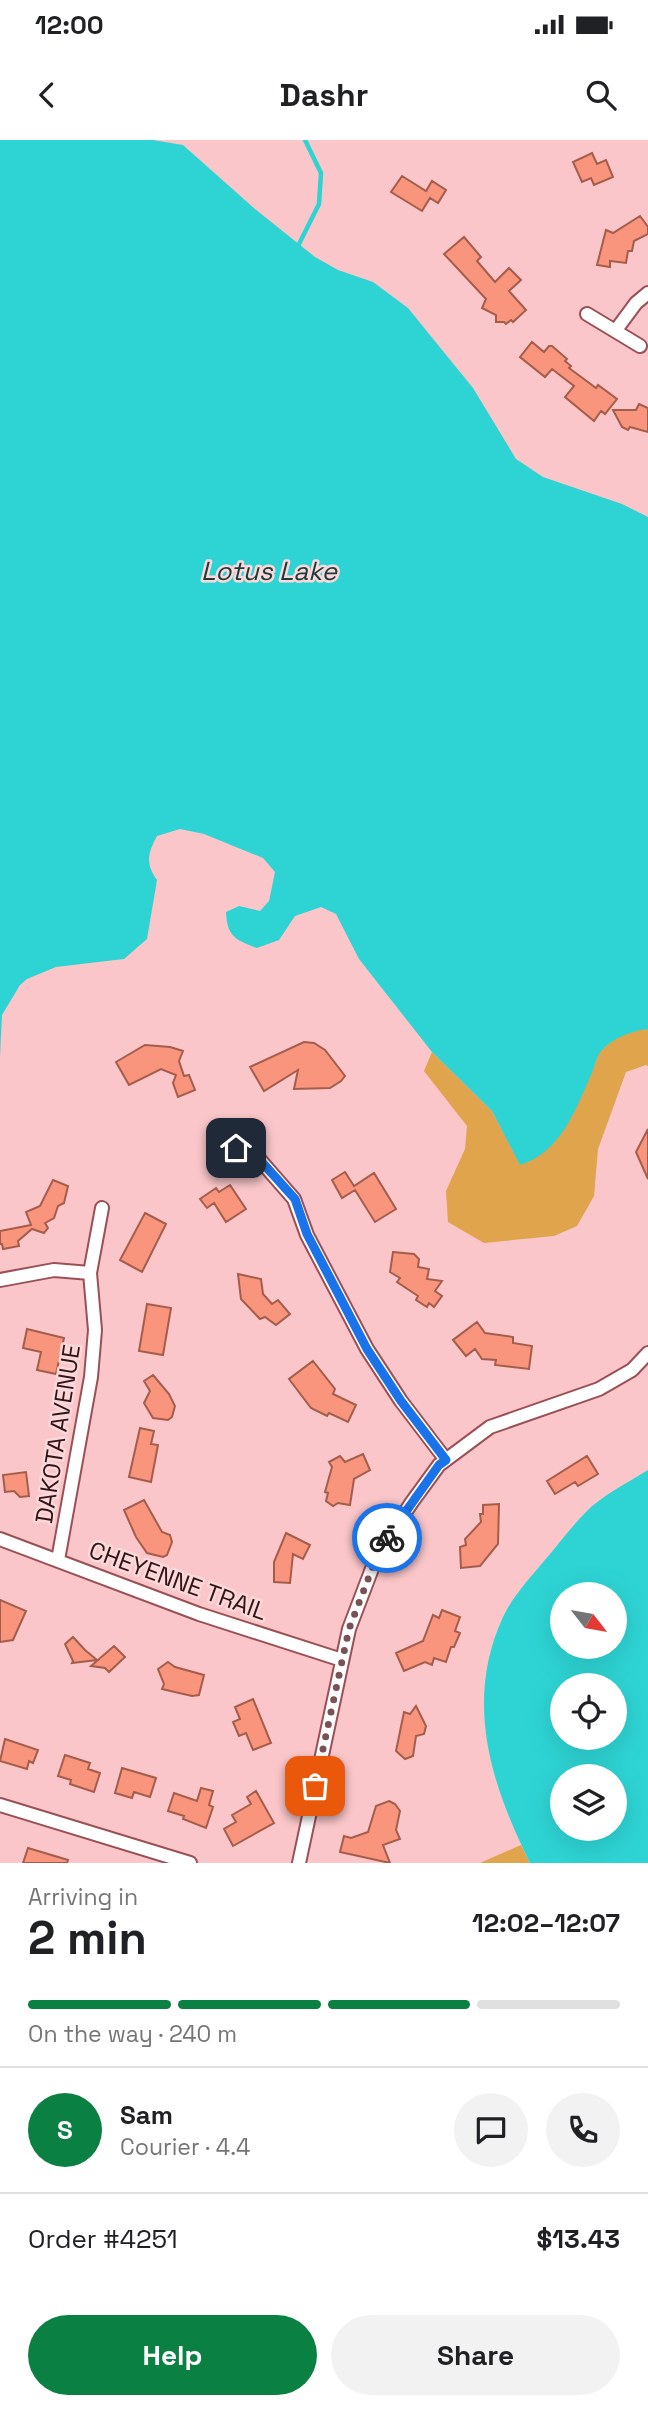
<!DOCTYPE html>
<meta charset="utf-8">
<style>
body{margin:0;font-family:"Space Grotesk",sans-serif;background:#f2f2f2;color:#202124;height:100vh;display:flex;flex-direction:column;font-size:26px;white-space:nowrap}
*{box-sizing:border-box;margin:0}
p{font-size:23px;color:#757577}
.icon{flex:none;width:38px;height:38px;fill:none;stroke:currentColor;stroke-width:2;stroke-linecap:round;stroke-linejoin:round}
.map{position:relative;height:1723px;overflow:hidden}
.side{display:flex;flex-direction:column;background:#fff;flex:1}
.side>*{flex:none}
.needle{width:46px;rotate:121deg}
.buttons{position:absolute;left:550px;top:1442px;display:grid;gap:14px}
.buttons a{display:grid;place-items:center;width:77px;height:77px;border-radius:50%;background:#fff;box-shadow:0 7px 28px #0002;font-size:35px}
.pin{position:absolute;display:grid;place-items:center;width:60px;height:60px;color:#fff;margin:-30px;border-radius:14px;box-shadow:0 4px 10px #0006}
.courier{position:absolute;display:grid;place-items:center;width:70px;height:70px;margin:-35px;border:5px solid #1a73e8;border-radius:50%;background:#fff;color:#222;box-shadow:0 2px 9px #0007}
.headline em{font-style:normal;font-weight:700}
.headline div{display:flex;flex-direction:column-reverse}
.headline{display:flex;align-items:center;justify-content:space-between;height:119px;padding:0 28px}
h1{font-size:46px;font-weight:700;line-height:52px}
.bar{display:grid;grid-template-columns:repeat(4,1fr);gap:10px 7px;align-content:center;height:84px;padding:0 28px}
.bar i{height:9px;border-radius:5px;background:#e0e0e0}
.bar .on{background:#0b8043}
.bar p{grid-column:span 4}
.line{display:flex;align-items:center;gap:18px;padding:0 28px;border-top:2px solid #e0e0e0}
.line div{flex:1}
.round{display:grid;place-items:center;flex:none;width:74px;height:74px;border-radius:37px;background:#f2f2f2}
.button{display:flex;gap:14px;margin-top:auto;padding:14px 28px}
.button a{flex:1;height:80px;border-radius:42px;background:#0b8043;color:#fff;font-size:28px;font-weight:700;line-height:80px;text-align:center}
.button a+a{background:#f2f2f2;color:#202124}
.status{display:flex;justify-content:space-between;align-items:center;height:49px;padding:0 35px;background:#fff;direction:ltr}
.status svg{height:19px;fill:currentColor}
header{display:flex;justify-content:space-between;align-items:center;height:91px;padding:0 28px;background:#fff;font-size:32px;font-weight:700}
.map>svg:first-child{display:block}
</style>
<div class="status"><b>12:00</b><svg viewBox="0 0 49 12"><path d="M0 12V9h3v3zM5 12V6h3v6zM10 12V3h3v9zM15 12V0h3v12zM26 1h20v11H26zM47 4h2v5h-2z"/></svg></div>
<header><svg class="icon" aria-label="back" viewBox="0 0 24 24"><path d="M15 5l-7 7 7 7"/></svg>Dashr<svg class="icon" aria-label="search" viewBox="0 0 24 24"><circle cx="10" cy="10" r="6"/><path d="M15 15l6 6"/></svg></header>
<div class="map">
<svg width="648" height="1723" viewBox="0 0 648 1723">
<rect width="100%" height="100%" fill="#fac6c9"/>
<path fill="#dfa44c" d="M645,888L648,890V926L646,925L626,932L598,1009L594,1056L577,1086L554,1096L484,1103L448,1082L446,1051L465,1009L467,986L424,931L432,912L492,971L520,1024L592,932L599,912L617,897Z
M521,1705L530,1723H480Z"/>
<path fill="#2ed4d4" fill-rule="evenodd" d="M0,0H153L183,5L255,69L315,117L338,130L373,142L408,168L473,248L516,319L543,337L622,364L648,377V890L645,889C628,893 615,897 602,910C596,916 595,927 591,935C575,971 561,1012 520,1025L492,971L432,912L359,819L336,774L321,767L295,776L279,800L257,808C235,800 227,796 226,772L239,766L260,771L269,761L275,732L263,718L204,694L180,689L157,696C148,713 145,723 157,740L147,799L124,819L56,827L27,839L20,845L2,875L0,917Z
M648,1330V1723H530C491,1644 464,1562 503,1477C513,1456 530,1438 544,1421C558,1405 571,1387 586,1372C601,1356 629,1342 648,1330ZM614,1454V1507H562V1454ZM614,1545V1598H562V1545ZM614,1636V1689H562V1636Z"/>
<g fill="none" stroke-linecap="round" stroke-linejoin="round">
<path stroke="#2ed4d4" stroke-width="4.5" d="M298,110L299,104L319,64L321,33L305,0"/>
</g>
<path fill="#fa957d" stroke="#a55d4b" stroke-width="2" d="M592,13L597,24L606,20L613,37L594,45L591,38L582,42L573,22Z
M402,36L426,51L432,41L446,50L438,63L430,58L422,71L391,52Z
M640,76L648,87V94L634,101L632,111H628L626,123L610,121V127L597,125L606,90L613,93Z
M464,97L481,117L477,121L495,142L509,128L521,140L509,151L526,170L513,182L511,180L506,184L504,182H496V175L482,168L486,159L444,114Z
M532,202L544,212L549,206H552L567,219L565,221L571,226L569,228L596,248L598,245L617,259L605,274L601,271L594,281L565,257L574,246L552,229L545,237L520,217Z
M639,264L648,268V292L630,287L628,290L622,287L613,270H636Z
M304,902L314,903L325,910L345,936L341,941L330,948L294,949L298,930L264,951L250,927Z
M145,905L170,907L183,911L179,921L184,936L189,935L195,950L178,957L173,943L176,935L161,929L129,945L116,922Z
M648,989V1039L636,1012Z
M345,1032L354,1046L374,1033L396,1069L375,1082L355,1050L342,1058L332,1040Z
M53,1040L68,1046L64,1063L58,1066L54,1078L45,1083L48,1088L44,1093L32,1089L18,1101L19,1106L3,1109L2,1104H0V1091L31,1085L26,1072L40,1066Z
M230,1045L246,1069L226,1082L214,1063L207,1068L200,1059L216,1048L219,1052Z
M145,1073L166,1084L142,1132L120,1120Z
M393,1112L414,1114L419,1119L418,1127L429,1129L427,1139L442,1141L435,1151L442,1156L434,1167L429,1163L427,1167L416,1160L418,1156L397,1142L400,1138L390,1132Z
M238,1134L261,1139L263,1154L272,1164L278,1160L290,1174L276,1185L265,1177L260,1179L241,1159Z
M147,1164L171,1168L163,1215L139,1211Z
M477,1182L485,1193L513,1197V1203L532,1206L529,1229L495,1225L496,1220L482,1219L475,1209L466,1216L453,1200Z
M27,1189L64,1198L56,1234L37,1230L41,1212L23,1208Z
M313,1221L335,1249L333,1254L356,1265L348,1282L329,1273L327,1276L311,1268L289,1239Z
M153,1235L169,1254L175,1266L172,1277L168,1280L153,1278L144,1263L150,1251L144,1241Z
M140,1288L154,1291L151,1304L158,1305L151,1342L129,1337Z
M363,1314L370,1330L354,1339L350,1365L338,1363L333,1366L326,1361L328,1353L325,1352L332,1327L329,1322L340,1316L345,1322Z
M587,1316L598,1334L578,1346L575,1342L555,1354L547,1341Z
M26,1332L29,1356L20,1357L14,1351L5,1352L3,1335Z
M144,1360L162,1392L170,1395L172,1402L167,1415L163,1417L147,1413L136,1397L124,1370Z
M499,1364L498,1404L480,1426L461,1428L460,1407L466,1405L465,1399L481,1382L480,1374H483V1365Z
M286,1393L310,1405L303,1419L293,1414L290,1443L274,1442V1422Z
M0,1460L26,1471L13,1500L0,1502Z
M442,1470L460,1477L455,1491L460,1493L454,1507H451L446,1522L434,1518L432,1525L425,1522L404,1531L396,1513L423,1501L433,1475L439,1478Z
M73,1497L85,1510L97,1520L72,1523L73,1521L65,1504Z
M114,1506L125,1517L109,1532L105,1528L91,1526Z
M168,1522L175,1527L204,1535L199,1555L192,1556L162,1549L164,1544L158,1529Z
M253,1559L271,1603L253,1610L246,1593L239,1596L233,1582L240,1579L235,1567Z
M416,1566L426,1586L424,1594L416,1596L413,1616L405,1619L396,1611L404,1572L410,1574Z
M5,1599L38,1610L33,1623L29,1621L27,1629L0,1621Z
M65,1615L90,1623L88,1629L100,1633L94,1652L70,1644L71,1640L58,1636Z
M122,1628L156,1638L150,1657L134,1652L132,1658L115,1653Z
M201,1648L213,1651L209,1665L213,1667L206,1688L183,1679L184,1676L168,1671L174,1653L197,1661Z
M256,1651L274,1683L233,1706L224,1689L236,1682L232,1675L251,1664L247,1657Z
M389,1661L395,1664L400,1671L396,1690L400,1699L383,1705L390,1723L340,1712L344,1696L351,1698L368,1692L376,1666Z
M28,1708L68,1720L67,1723H23Z"/>
<g fill="none" stroke-linecap="round" stroke-linejoin="round">
<g stroke="#9a5057" stroke-width="16">
<path id="minor" d="M587,174L640,206
M616,190L636,163L648,153
M236,1008L260,1020L294,1059L307,1095L367,1209L401,1261L446,1320
M0,1140L54,1130L90,1133
M0,1399L199,1474L342,1520
M58,1420L91,1237L95,1190L90,1133L102,1068
M0,1665L190,1723
M299,1723L349,1489L378,1413L412,1362L439,1325L490,1287L599,1249L632,1230L648,1213"/>
</g>
<use href="#minor" stroke="#fff" stroke-width="12"/>
</g>
<g fill="none" stroke-linecap="round" stroke-linejoin="round">
<path stroke="#795255" stroke-width="7" stroke-dasharray="0 12.6" d="M315,1646L349,1489L378,1413L387,1398"/>
<path stroke="#1a73e8" stroke-width="9" d="M236,1008L260,1020L295,1059L307,1094L367,1209L401,1261L446,1320L439,1325L387,1398"/>
</g>
<g text-anchor="middle" stroke-width="5" stroke-linejoin="round" paint-order="stroke">
<g font-size="24" fill="#331417" stroke="#fbd8da">
<text transform="translate(58 1294) rotate(-81)" y="8">DAKOTA AVENUE</text>
<text transform="translate(178 1441) rotate(20)" y="8">CHEYENNE TRAIL</text>
</g>
<g font-size="26" font-style="italic" fill="#1c3c3c" stroke="#fbd8da">
<text x="269" y="440">Lotus Lake</text>
</g>
</g>
</svg>
<div class="buttons">
<a><svg class="needle" viewBox="-14 -14 28 28"><path d="M0-13l5 13h-10z" fill="#e53935"/><path d="M0 13l5-13h-10z" fill="#757577"/></svg></a>
<a><svg class="icon" aria-label="locate" viewBox="0 0 24 24"><circle cx="12" cy="12" r="6"/><path d="M12 2v4M12 18v4M2 12h4M18 12h4"/></svg></a>
<a><svg class="icon" aria-label="layers" viewBox="0 0 24 24"><path d="M12 4l9 5-9 5-9-5zM3 14l9 5 9-5"/></svg></a>
</div>
<div class="pin" style="left:315px;top:1646px;background:#ea580c"><svg class="icon" aria-label="bag" viewBox="0 0 24 24"><path d="M5 8h14l-1 12H6zM9 8a3 3 0 0 1 6 0"/></svg></div>
<div class="pin" style="left:236px;top:1008px;background:#1f2937"><svg class="icon" aria-label="home" viewBox="0 0 24 24"><path d="M3 11l9-7 9 7M6 9v11h12V9"/></svg></div>
<div class="courier" style="left:387px;top:1398px"><svg class="icon" aria-label="bike" viewBox="0 0 24 24"><circle cx="6" cy="16" r="4"/><circle cx="18" cy="16" r="4"/><path d="M6 16l4-8h5l3 8M10 8l3 8H6M13 5h3"/></svg></div>
</div>
<section class="side">
<div class="headline"><div><h1>2 min</h1><p>Arriving in</p></div><em>12:02–12:07</em></div>
<div class="bar"><i class="on"></i><i class="on"></i><i class="on"></i><i></i><p>On the way · 240 m</p></div>
<div class="line" style="height:126px"><b class="round" style="background:#0b8043;color:#fff">S</b><div><b>Sam</b><p>Courier · 4.4</p></div><a class="round"><svg class="icon" aria-label="chat" viewBox="0 0 24 24"><path d="M4 5h16v11H9l-5 4z"/></svg></a><a class="round"><svg class="icon" aria-label="phone" viewBox="0 0 24 24"><path d="M5 4h4l2 5-3 2q2 4 5 5l2-3 5 2v4C11 20 4 13 5 4z"/></svg></a></div>
<div class="line" style="height:91px"><div>Order #4251</div><b>$13.43</b></div>
<div class="button"><a>Help</a><a>Share</a></div>
</section>
